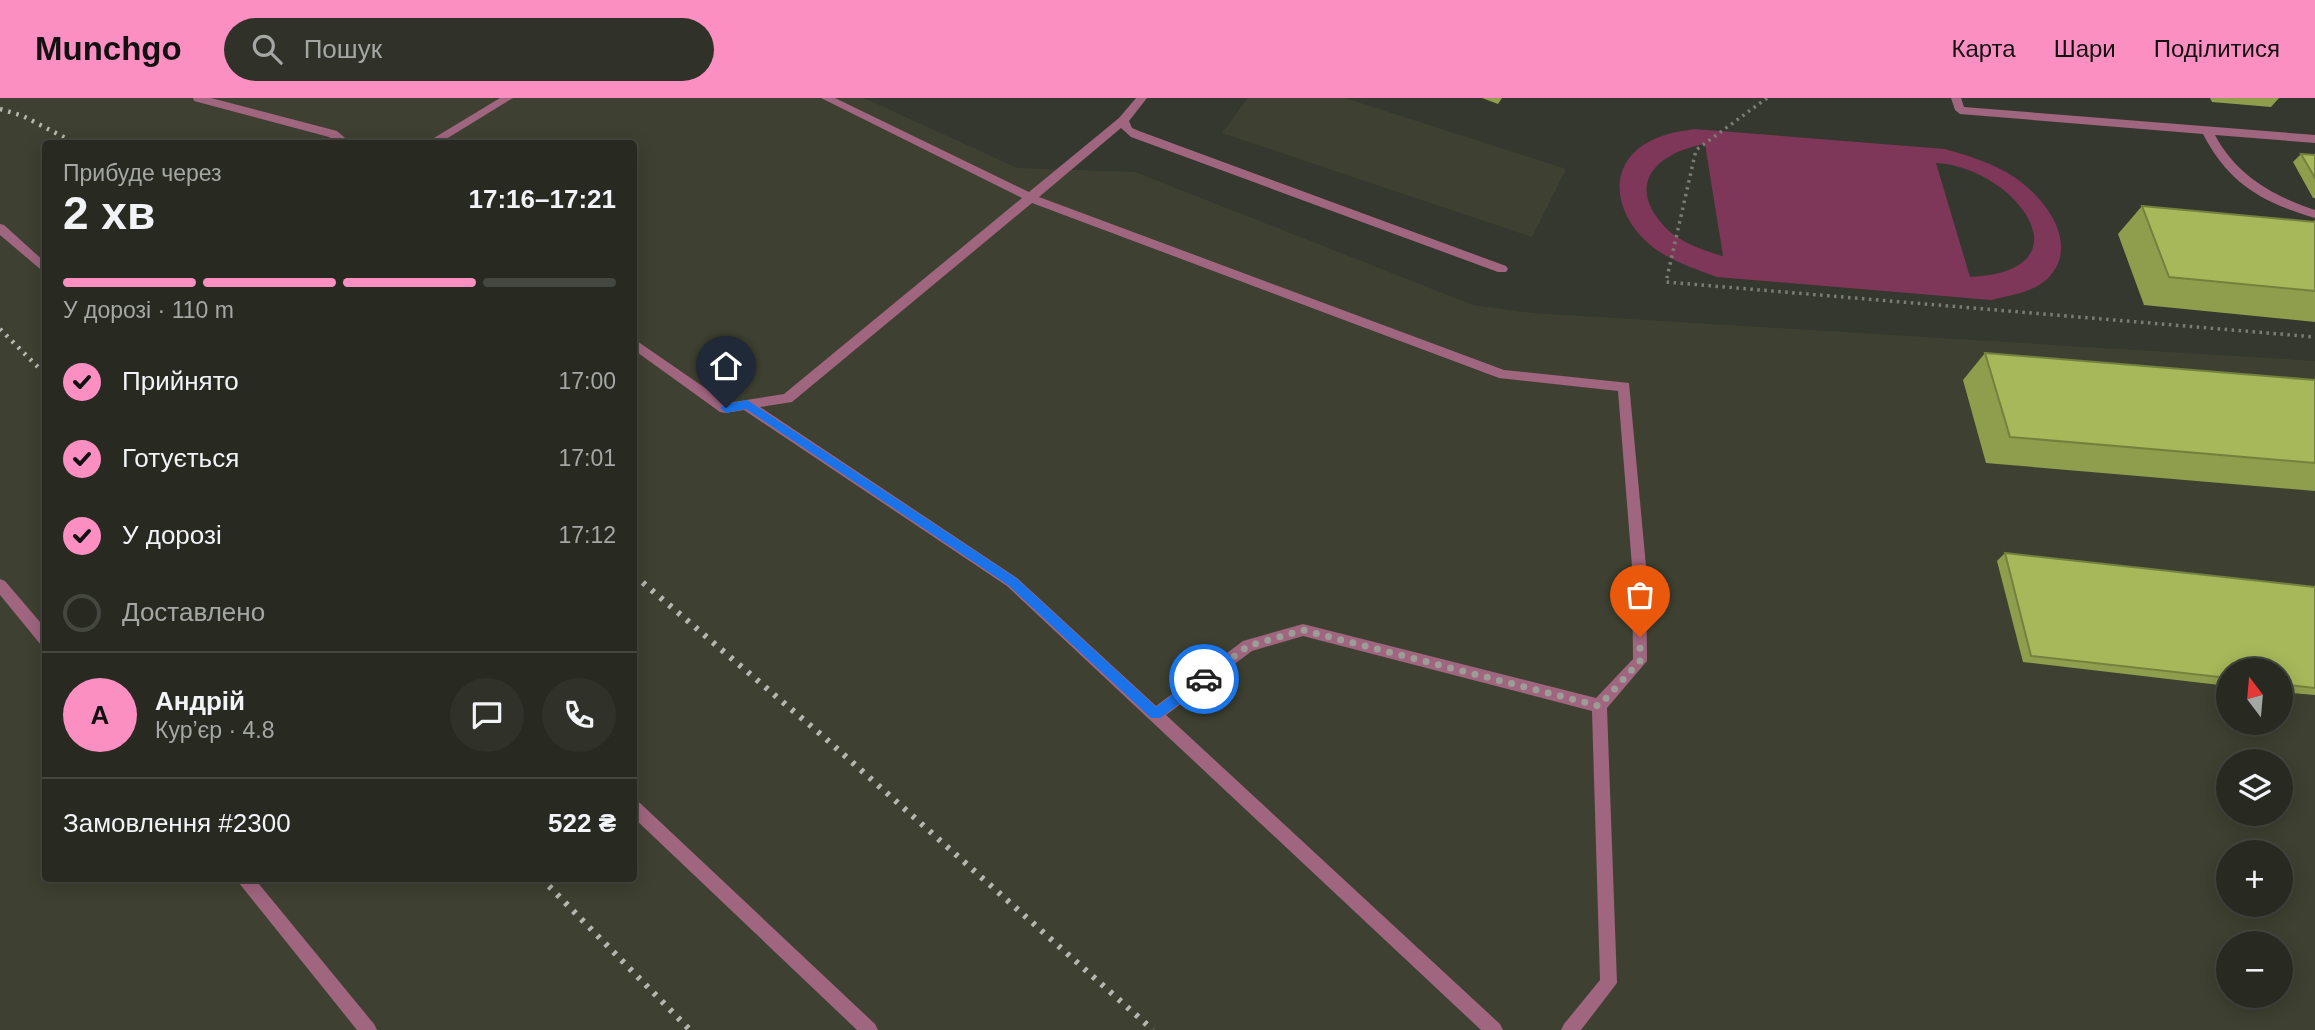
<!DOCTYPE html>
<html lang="uk">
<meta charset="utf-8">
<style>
body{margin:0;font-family:Arial,sans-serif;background:#30322a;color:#f1f3f6;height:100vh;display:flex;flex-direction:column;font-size:26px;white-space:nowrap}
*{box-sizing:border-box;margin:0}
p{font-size:23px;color:#a5a7a5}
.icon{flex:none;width:38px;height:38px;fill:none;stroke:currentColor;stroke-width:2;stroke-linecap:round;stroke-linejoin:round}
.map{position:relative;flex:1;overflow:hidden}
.details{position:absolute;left:42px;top:42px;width:595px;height:742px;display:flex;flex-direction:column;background:#282a22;border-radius:7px;box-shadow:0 4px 18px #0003,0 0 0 2px #444640}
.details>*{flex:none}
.needle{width:46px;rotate:344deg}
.fabs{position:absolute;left:2216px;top:560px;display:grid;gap:14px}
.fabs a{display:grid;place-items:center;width:77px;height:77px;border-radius:50%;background:#282a22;box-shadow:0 4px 18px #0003,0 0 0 2px #444640;font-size:35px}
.pin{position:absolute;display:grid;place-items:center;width:60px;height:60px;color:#fff;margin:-72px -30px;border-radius:50% 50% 50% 0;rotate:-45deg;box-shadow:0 0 7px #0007}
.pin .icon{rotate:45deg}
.courier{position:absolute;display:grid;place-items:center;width:70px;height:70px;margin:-35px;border:5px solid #1a73e8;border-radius:50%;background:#fff;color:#222;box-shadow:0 2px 9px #0007}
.overview em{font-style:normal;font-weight:700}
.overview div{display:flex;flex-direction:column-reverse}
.overview{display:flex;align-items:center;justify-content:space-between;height:119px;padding:0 21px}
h1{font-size:46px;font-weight:700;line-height:52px}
.bar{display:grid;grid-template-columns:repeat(4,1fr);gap:10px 7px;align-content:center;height:84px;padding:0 21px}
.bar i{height:9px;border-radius:5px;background:#444640}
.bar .current{background:#fc8fc1}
.bar p{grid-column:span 4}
.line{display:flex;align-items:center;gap:18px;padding:0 21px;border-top:2px solid #444640}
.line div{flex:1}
.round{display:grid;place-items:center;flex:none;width:74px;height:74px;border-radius:37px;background:#30322a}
ol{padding:0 21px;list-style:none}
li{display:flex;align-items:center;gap:21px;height:77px}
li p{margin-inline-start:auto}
li .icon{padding:7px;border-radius:50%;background:#fc8fc1;color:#111;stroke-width:4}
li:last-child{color:#a5a7a5}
li i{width:38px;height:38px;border:4px solid #444640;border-radius:50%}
header{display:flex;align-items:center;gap:42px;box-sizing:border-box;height:98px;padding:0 35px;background:#fc8fc1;color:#111}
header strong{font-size:33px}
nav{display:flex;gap:38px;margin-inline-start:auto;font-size:24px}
.search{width:490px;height:63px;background:#30322a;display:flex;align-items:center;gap:18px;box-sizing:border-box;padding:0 24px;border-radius:38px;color:#a5a7a5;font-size:26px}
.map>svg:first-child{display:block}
</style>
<header>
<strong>Munchgo</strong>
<div class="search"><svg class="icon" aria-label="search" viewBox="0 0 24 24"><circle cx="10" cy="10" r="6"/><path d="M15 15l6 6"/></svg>Пошук</div>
<nav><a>Карта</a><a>Шари</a><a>Поділитися</a></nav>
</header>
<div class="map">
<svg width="2315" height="932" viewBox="0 0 2315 932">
<rect width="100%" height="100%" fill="#35382e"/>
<path fill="#3e4131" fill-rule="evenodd" d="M0,0H864L1017,70L1135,74L1473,207L1532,215L2315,263V932H0ZM46,46H634V780H46ZM2228,572H2280V625H2228ZM2228,663H2280V716H2228ZM2228,754H2280V807H2228ZM2228,845H2280V898H2228Z
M1248,0H1345L1566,71L1532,139L1222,35Z"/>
<path fill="#7e3759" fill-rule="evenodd" d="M1694,31L1945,51C1969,58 1993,65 2014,79C2043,98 2080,144 2050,178C2036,194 2011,197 1991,202L1717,179C1693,170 1667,162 1648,145C1609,110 1607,57 1662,38C1672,34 1684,33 1694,31ZM1705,46L1723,158H1722C1704,152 1684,146 1669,133C1623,89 1654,55 1705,46ZM1936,65C2015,69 2093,173 1970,179Z"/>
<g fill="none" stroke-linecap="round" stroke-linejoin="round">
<path stroke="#7b7d74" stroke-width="3.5" stroke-dasharray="2.5 4.5" stroke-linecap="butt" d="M1767,0L1696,52L1666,184L2315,239"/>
<path fill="#a0657f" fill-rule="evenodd" d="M193,0H211L337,33L352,46H339L329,39L194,3Z
M500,0H513L438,46H424Z
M821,0H835L1029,94L1119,20L1136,0H1147L1129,23L1132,30L1139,33L1506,168L1508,171L1506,174H1498L1131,39L1121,30L1039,99L1504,272L1629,285L1646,468L1647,563L1607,610L1617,885L1581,932H1561L1564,926L1600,882L1592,613L1303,538L1252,553L1166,617L1500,926L1503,932H1481L1007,488L744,312L725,315L720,314L634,252V241L727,305L784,296L1022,100ZM1032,105L1499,280L1618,293L1632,468L1633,561L1596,600L1303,526L1243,543L1156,608L1017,480L760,309L792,304Z
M1951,0H1961L1964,9L2315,37V45L2215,37C2236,77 2273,98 2315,112V120C2263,105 2228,85 2203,36L1960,16L1955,12Z
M0,126L4,127L46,165V176L0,137Z
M0,481L5,483L46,531V548L41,547L0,497Z
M634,703L640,705L875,926L878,932H857L634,720Z
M235,780H254L374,926L377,932H357Z"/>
<path stroke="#b5b7b0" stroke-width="4.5" stroke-dasharray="2.5 6" stroke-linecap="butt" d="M0,11L23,18L77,46
M0,231L46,277"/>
<path stroke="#b5b7b0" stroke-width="6" stroke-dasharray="3.5 8" stroke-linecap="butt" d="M634,477L825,640L1153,932
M541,780L690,932"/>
</g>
<path fill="#8f9e4d" d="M1482,0H1502L1498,6Z
M2210,0H2279L2271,9L2212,4Z
M2301,56L2315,57V100H2313L2293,64Z
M2142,108L2313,124L2315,122V224L2144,207L2118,136Z
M1985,255L2315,282V393L1986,365L1963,282Z
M2005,455L2315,489V597L2280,594V572H2228V588L2023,564L1997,463Z"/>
<path fill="#a6b859" stroke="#74813e" stroke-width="2" d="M2301,56L2315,57V80Z
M2142,108L2315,124V193L2169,179Z
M1985,255L2315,282V365L2010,339Z
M2005,455L2315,489V590L2280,586V572H2228V580L2031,558Z"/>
<path fill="#1a73e8" d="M747,302L1016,480L1156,609L1199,577H1208V585L1160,620H1151L1008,487L746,311L726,315L720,310L726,306Z"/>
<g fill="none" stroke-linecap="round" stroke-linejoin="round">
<path stroke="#9c9d96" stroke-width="7" stroke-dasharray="0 12.6" d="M1204,581L1248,548L1303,532L1599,608L1640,563V539"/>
</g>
</svg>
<div class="fabs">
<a><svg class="needle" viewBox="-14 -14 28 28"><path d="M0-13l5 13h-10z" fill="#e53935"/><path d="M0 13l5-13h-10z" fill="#a5a7a5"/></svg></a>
<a><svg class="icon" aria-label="layers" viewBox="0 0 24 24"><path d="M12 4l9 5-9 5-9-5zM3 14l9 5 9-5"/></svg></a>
<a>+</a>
<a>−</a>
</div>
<div class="pin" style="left:1640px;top:539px;background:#ea580c"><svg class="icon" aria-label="bag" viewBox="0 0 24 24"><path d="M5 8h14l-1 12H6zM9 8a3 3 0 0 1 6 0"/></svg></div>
<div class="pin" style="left:726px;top:310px;background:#1f2937"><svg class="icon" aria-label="home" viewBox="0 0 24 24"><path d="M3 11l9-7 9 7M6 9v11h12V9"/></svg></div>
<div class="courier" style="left:1204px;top:581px"><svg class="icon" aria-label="car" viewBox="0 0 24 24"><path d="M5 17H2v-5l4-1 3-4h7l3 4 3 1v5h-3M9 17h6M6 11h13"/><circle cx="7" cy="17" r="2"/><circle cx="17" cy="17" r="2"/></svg></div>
<section class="details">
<div class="overview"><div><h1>2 хв</h1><p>Прибуде через</p></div><em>17:16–17:21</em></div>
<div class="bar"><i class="current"></i><i class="current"></i><i class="current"></i><i></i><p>У дорозі · 110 m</p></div>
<ol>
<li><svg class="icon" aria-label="check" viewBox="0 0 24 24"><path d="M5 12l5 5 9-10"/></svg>Прийнято<p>17:00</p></li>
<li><svg class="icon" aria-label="check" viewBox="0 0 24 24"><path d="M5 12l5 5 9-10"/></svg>Готується<p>17:01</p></li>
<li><svg class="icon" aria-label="check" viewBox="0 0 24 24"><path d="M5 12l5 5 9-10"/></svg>У дорозі<p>17:12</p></li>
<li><i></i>Доставлено</li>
</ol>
<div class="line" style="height:126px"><b class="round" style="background:#fc8fc1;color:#111">А</b><div><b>Андрій</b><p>Кур’єр · 4.8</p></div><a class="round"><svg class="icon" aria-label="chat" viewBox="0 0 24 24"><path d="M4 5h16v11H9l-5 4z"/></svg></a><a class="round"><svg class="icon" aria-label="phone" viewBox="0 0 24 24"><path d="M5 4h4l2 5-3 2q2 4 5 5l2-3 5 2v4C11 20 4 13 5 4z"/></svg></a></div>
<div class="line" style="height:91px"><div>Замовлення #2300</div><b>522 ₴</b></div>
</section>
</div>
